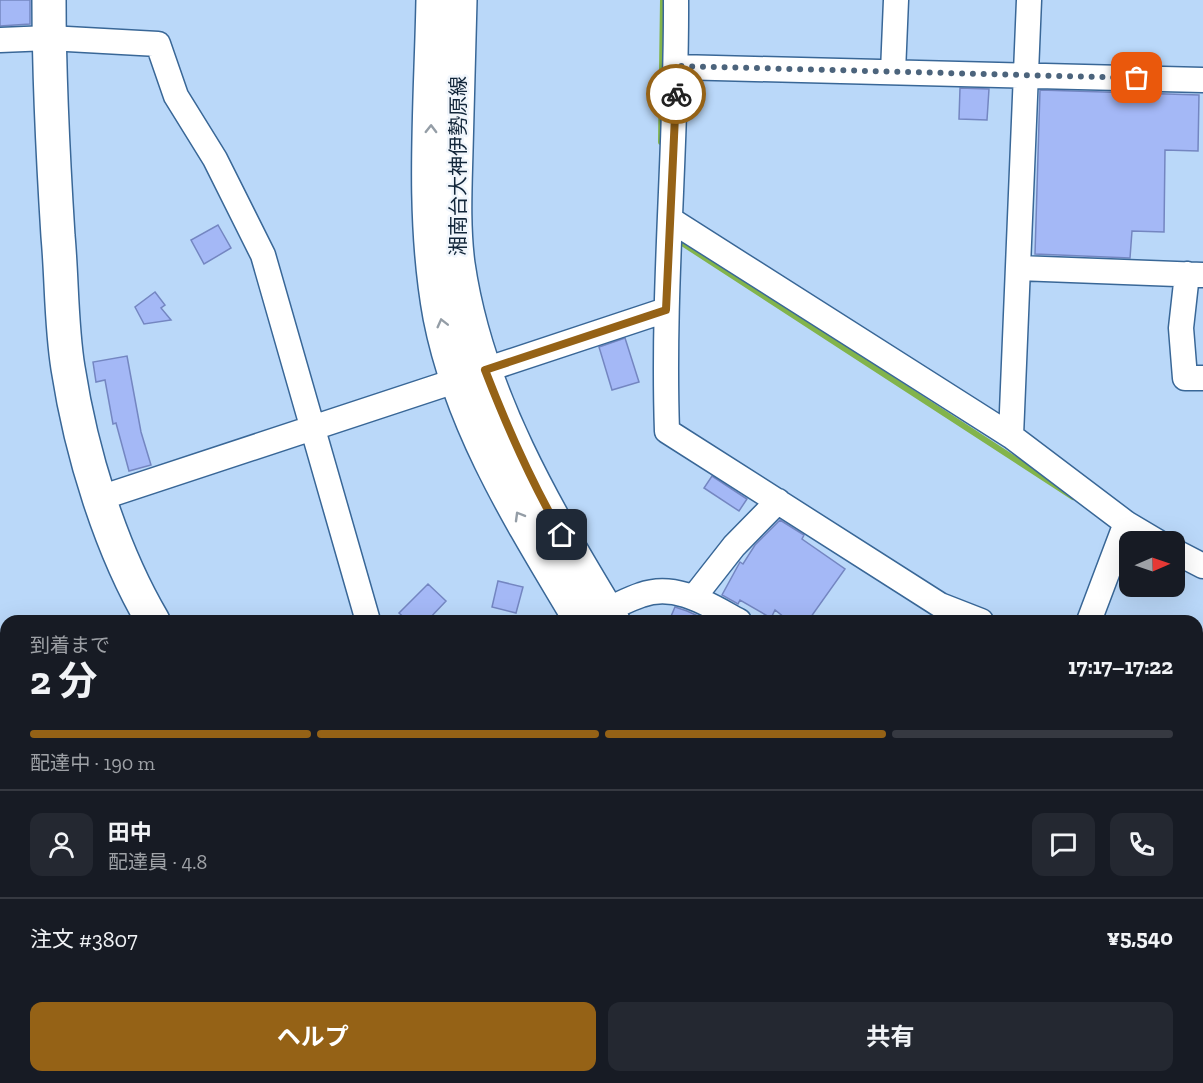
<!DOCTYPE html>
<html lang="ja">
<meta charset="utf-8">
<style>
body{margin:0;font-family:"Zilla Slab","Noto Sans JP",serif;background:#242831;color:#f1f3f6;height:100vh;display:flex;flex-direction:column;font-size:22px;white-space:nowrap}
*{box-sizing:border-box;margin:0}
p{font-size:20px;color:#9ea1a6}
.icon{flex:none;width:33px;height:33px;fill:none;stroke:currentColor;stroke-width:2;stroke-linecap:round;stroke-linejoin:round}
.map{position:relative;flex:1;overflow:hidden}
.sheet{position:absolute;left:0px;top:615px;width:1203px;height:468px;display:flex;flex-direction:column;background:#171b24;border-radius:18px 18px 0 0;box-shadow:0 6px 24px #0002}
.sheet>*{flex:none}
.needle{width:39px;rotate:88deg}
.buttons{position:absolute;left:1119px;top:531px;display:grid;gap:12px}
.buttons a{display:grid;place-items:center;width:66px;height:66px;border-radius:12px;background:#171b24;box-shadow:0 6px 24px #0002;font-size:30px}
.pin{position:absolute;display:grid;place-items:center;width:51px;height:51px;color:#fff;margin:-26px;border-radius:12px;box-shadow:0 3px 9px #0006}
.courier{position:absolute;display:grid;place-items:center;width:60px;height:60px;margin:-30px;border:4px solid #956216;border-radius:50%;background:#fff;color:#222;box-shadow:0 2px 8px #0007}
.summary em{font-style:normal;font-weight:700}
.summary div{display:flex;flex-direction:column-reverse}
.summary{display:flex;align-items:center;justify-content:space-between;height:102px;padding:0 30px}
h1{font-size:39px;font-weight:700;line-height:45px}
.bar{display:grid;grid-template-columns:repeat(4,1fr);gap:9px 6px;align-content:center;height:72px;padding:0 30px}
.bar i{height:8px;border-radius:4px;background:#363941}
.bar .selected{background:#956216}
.bar p{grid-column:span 4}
.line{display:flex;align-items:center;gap:15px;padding:0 30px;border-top:2px solid #363941}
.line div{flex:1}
.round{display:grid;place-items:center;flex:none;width:63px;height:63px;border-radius:12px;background:#242831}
.primary-button{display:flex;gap:12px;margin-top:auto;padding:12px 30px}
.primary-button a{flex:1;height:69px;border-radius:12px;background:#956216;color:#fff;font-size:24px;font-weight:700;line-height:69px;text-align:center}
.primary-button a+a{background:#242831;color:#f1f3f6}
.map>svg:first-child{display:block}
</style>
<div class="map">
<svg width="1203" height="1083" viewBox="0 0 1203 1083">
<rect width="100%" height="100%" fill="#bad8f9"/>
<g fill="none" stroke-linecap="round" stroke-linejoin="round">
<path stroke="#82b44c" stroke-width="6" d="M661,142L663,0
M676,239L1073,497"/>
</g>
<path fill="#a4b8f6" stroke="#7486c1" stroke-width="1.5" d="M0,0H30V24L0,26Z
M960,88L989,89L987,120L959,119Z
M1040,90L1199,95L1198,151L1165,150L1164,232L1132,231L1130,258L1035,254Z
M218,225L231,248L204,264L191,240Z
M155,292L165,305L161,308L171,320L144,324L135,307Z
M625,338L639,382L612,390L599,347Z
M127,356L141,432L151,465L129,471L116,423L113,424L105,380L96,382L93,362Z
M712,476L747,499L739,511L704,488Z
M780,520L804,535L802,539L845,569L808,621H789L775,610L771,618L740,600L738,604L722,595L740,562L743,564L755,545Z
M498,581L523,587L516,613L492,607Z
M428,584L446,601L427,621H408L399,613Z
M675,607L687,611L709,621H669Z"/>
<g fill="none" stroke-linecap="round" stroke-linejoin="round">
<g stroke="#396797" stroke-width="27">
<path id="street" d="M676,0C677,144 662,287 667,431L940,605L981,621
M0,40L49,38L158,44L176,96L215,159L263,255L368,621
M677,67L1203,80
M893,72L896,0
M671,220L1011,436L1126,523L1158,542
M1018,268L1203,275
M1187,274L1181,328L1185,378H1203
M485,370L666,310
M1011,436L1029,0
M100,498L458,380
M1174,551L1203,566
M694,597L734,546L778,501
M606,610C618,605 629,599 641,595C676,582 709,605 739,621
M1089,621L1126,523
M0,705L6,702
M0,1023L6,1030
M53,1077L59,1083
M633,1077L637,1083
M552,1083L562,1077"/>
</g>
<g stroke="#396797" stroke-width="36">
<path id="secondary" d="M49,0C49,79 53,157 58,236C62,280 61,325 68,368C81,452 110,548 153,621
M433,0C431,105 421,214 440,317C462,429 524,525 581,621
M460,0C459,50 457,100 456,150C455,188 453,226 458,264C477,395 546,510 613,621
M421,1077L425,1083
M853,1077L856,1083
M885,1077L888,1083"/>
</g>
<use href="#street" stroke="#fff" stroke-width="24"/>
<use href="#secondary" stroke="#fff" stroke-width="33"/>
</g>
<defs><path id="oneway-chevron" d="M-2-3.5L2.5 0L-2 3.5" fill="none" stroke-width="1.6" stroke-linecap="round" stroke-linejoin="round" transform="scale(1.5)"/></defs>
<g stroke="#949da6">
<use href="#oneway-chevron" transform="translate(431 129) rotate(-89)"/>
<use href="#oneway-chevron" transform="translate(442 323) rotate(-104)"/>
<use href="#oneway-chevron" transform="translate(519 516) rotate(-120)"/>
</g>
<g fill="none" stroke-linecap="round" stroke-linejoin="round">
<path stroke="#4c647c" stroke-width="6" stroke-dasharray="0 10.8" d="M676,94L677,66L1137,78"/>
<path stroke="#956216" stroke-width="8" d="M562,535C531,482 507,427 485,370L666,310L676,94"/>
</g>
<g text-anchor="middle" stroke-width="5" stroke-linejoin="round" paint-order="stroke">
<g font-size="20" fill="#112539" stroke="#f1f6fc">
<text transform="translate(458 166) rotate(-90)" y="7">湘南台大神伊勢原線</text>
</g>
</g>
</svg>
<div class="buttons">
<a><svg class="needle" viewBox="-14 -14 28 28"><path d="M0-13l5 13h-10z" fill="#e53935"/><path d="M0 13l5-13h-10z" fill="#9ea1a6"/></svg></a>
</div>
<div class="pin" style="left:1137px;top:78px;background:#ea580c"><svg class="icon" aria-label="bag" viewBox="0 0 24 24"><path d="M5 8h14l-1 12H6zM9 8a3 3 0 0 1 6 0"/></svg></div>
<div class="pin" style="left:562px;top:535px;background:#1f2937"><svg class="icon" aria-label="home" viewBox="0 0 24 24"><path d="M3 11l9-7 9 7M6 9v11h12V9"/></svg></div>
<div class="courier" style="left:676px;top:94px"><svg class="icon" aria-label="bike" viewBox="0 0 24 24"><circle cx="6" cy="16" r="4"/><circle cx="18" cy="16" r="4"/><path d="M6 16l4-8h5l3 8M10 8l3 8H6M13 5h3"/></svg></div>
<section class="sheet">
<div class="summary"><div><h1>2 分</h1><p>到着まで</p></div><em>17:17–17:22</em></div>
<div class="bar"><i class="selected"></i><i class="selected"></i><i class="selected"></i><i></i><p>配達中 · 190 m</p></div>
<div class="line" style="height:108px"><a class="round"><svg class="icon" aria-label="person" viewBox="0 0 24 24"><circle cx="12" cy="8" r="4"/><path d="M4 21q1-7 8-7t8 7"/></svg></a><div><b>田中</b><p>配達員 · 4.8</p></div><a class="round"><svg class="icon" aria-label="chat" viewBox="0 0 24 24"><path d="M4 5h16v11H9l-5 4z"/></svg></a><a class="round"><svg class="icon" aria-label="phone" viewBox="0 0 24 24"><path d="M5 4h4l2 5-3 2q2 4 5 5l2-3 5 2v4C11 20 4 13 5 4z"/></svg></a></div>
<div class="line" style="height:78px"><div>注文 #3807</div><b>¥5,540</b></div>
<div class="primary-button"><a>ヘルプ</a><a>共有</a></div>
</section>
</div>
